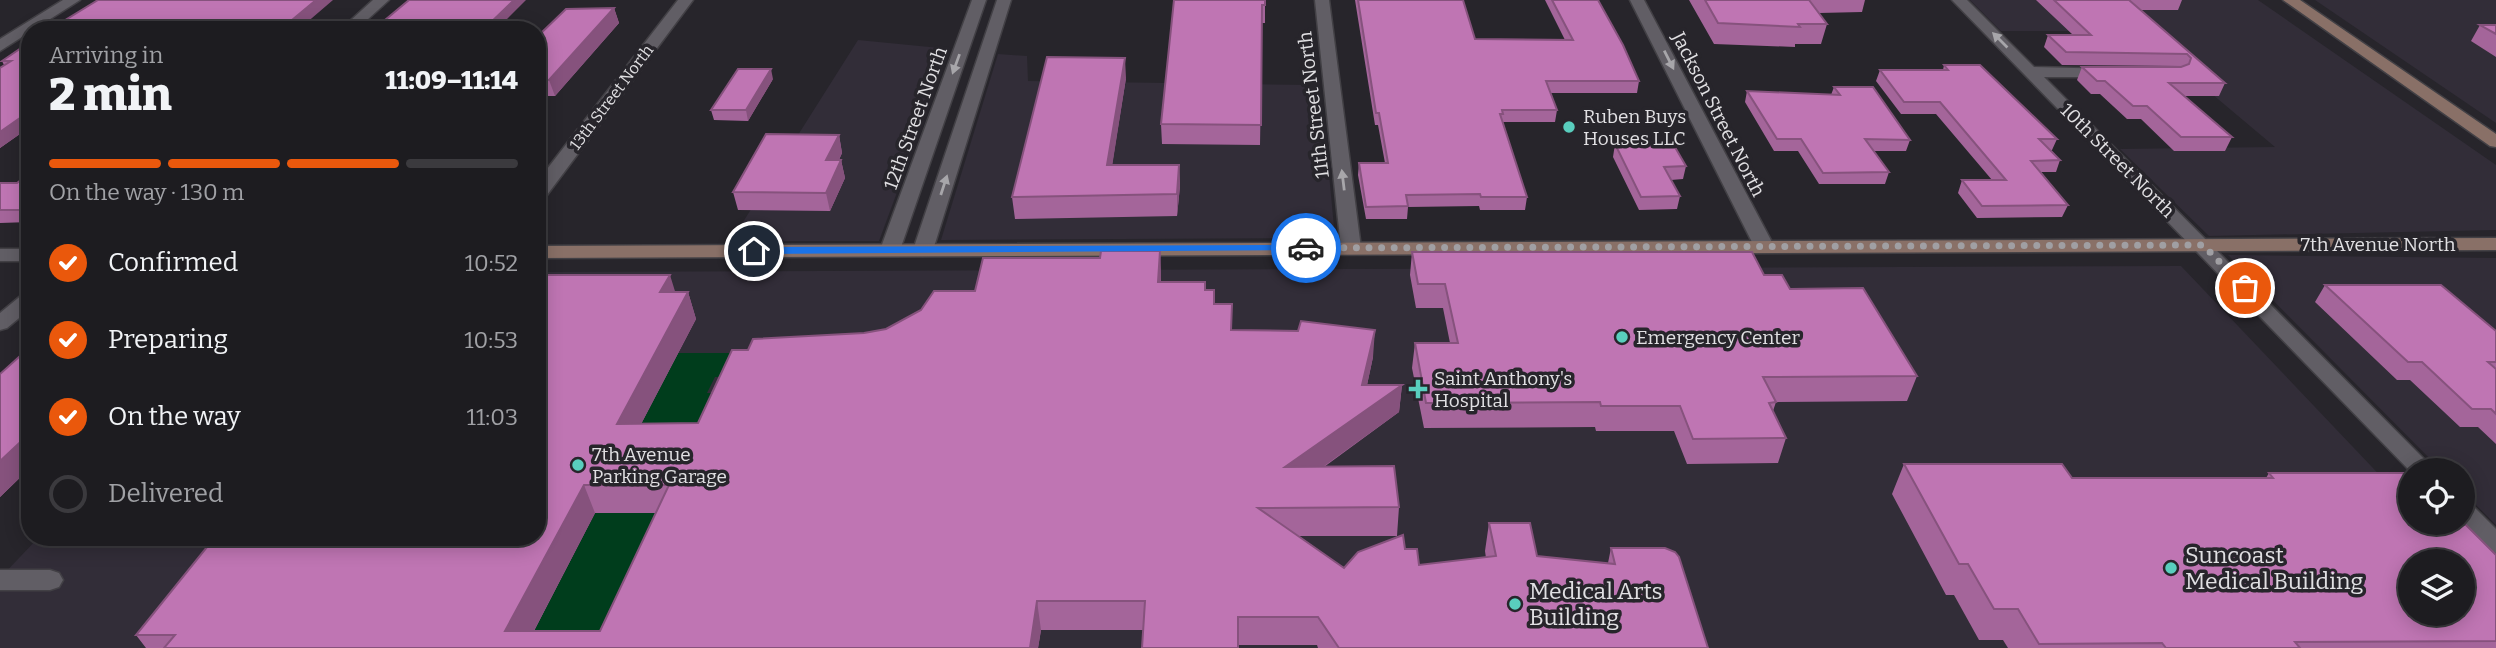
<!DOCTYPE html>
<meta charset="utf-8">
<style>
body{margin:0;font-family:Bitter,serif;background:#2a292d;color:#f1f3f6;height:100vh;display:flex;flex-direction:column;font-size:26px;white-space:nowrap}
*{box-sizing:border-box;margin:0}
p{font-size:23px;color:#a0a1a5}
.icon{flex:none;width:38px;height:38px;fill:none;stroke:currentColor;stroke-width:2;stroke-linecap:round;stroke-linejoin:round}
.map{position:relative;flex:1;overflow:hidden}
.sheet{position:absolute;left:21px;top:21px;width:525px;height:525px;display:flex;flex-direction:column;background:#1d1c20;border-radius:28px;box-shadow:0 4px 18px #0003,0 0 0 2px #3b3a3e}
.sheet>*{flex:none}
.buttons{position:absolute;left:2398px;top:458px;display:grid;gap:14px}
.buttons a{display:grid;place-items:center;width:77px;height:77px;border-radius:50%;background:#1d1c20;box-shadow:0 4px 18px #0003,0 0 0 2px #3b3a3e;font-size:35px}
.pin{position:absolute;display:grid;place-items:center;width:60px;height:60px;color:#fff;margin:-30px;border:4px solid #fff;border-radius:50%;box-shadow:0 2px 7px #0007}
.courier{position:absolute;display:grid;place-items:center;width:70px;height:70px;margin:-35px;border:5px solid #1a73e8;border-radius:50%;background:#fff;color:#222;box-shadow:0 2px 9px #0007}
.head em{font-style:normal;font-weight:800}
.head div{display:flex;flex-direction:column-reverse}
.head{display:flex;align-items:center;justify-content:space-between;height:119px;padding:0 28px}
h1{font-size:46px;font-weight:800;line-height:52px}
.bar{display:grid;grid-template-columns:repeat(4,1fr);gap:10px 7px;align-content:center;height:84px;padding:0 28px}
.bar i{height:9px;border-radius:5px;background:#3b3a3e}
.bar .selected{background:#ea580c}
.bar p{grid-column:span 4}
ol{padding:0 28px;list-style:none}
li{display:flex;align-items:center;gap:21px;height:77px}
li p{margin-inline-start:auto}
li .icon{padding:7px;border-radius:50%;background:#ea580c;color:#fff;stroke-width:4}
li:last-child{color:#a0a1a5}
li i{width:38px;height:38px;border:4px solid #3b3a3e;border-radius:50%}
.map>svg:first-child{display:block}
</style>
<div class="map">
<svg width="2496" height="648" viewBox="0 0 2496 648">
<rect width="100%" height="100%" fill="#27252b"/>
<path fill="#322d38" d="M1970,0H2258L2496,165V230L2209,236L2120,149L2275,147L2137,31H2001Z
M2315,0H2496V123Z
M858,40L950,49L879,241H731Z
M998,54L1027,56L1028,81L1309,85L1329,174L1335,238L941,240Z
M2228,255L2496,258V525L2462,491V471H2442Z
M2181,266L2410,507V523L2462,562H2410V614H2462V562L2496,648H0V578L39,537H537V272Z"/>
<path fill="#003d1c" d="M678,353H751L740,377H715L707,393H721L707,451H627Z
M694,479L617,648H525L601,502Z"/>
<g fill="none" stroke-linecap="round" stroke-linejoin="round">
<g stroke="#424045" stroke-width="3">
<path id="street" d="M63,0H80L0,51V39Z
M373,0H389L356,30H340Z
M678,0H693L544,199L537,200V182Z
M972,0H986L900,250L890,256L883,254L880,250Z
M997,0H1011L933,250L923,256L916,254L913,250Z
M1315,0H1329L1361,248L1351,254L1341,248Z
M1630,0H1644L1774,246L1771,250H1757L1754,246Z
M1952,0H1967L2034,67L2115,69L2117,72L2115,75L2109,77H2044L2436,471H2410Z
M0,249H30V261H0Z
M30,292V309L7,328L0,330V313L23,294Z
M2462,501L2471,504L2496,529V553L2487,551L2460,523Z
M0,570H50L59,573L63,580L59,587L50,590H0Z"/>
</g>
<g stroke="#424045" stroke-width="3">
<path id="secondary" d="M2283,0H2300L2496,134V147L2490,146Z
M2496,238V250L537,258V246Z"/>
</g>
<use href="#street" fill="#615e65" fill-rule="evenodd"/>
<use href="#secondary" fill="#897067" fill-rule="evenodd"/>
</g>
<path fill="#a4659a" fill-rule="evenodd" d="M1265,0V23H1262L1260,145L1162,144L1161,124Z
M1355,0H1463L1475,39L1565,40L1545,0H1598L1639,81L1637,93H1550L1557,110L1555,122H1503L1527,197L1525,210H1480L1479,206L1408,207L1407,219H1366L1358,175L1359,163H1385L1378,125H1375Z
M1689,0H1865L1862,12L1819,13L1827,24L1821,44H1795V47L1714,44Z
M2036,0H2182L2178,10H2141L2225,83L2219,96H2184L2232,137L2225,151H2174L2141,119H2127L2100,94H2091L2077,80L2082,67L2181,66L2062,65L2044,47L2048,35H2073Z
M614,8L619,23L555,96H542L537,101V37Z
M2480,25H2496V57L2471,41Z
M30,42V129H27L0,148V68L4,65L2,61Z
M1944,65L2057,139L2052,150H2051L2060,160L2056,172H2041L2068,205L2062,217L1977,218L1958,193L1962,180H1992L1936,114H1901L1876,81L1880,70H1943Z
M1126,78L1112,165H1179L1180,186L1177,216L1015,219L1012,197Z
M773,79L748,121L714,120L711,110Z
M1834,87L1910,140L1906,151H1873L1889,172L1885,184H1819L1798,151H1774L1745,102L1747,91L1831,95Z
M839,135L842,153L839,160H841L845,178L830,211L738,210L733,192Z
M1615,144L1686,166L1683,179L1671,180L1680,196L1677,209L1639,210L1613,157Z
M30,173V222L0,223V183H17Z
M1160,251L1161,282L1205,290L1232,330L1373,357L1367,385H1402L1399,412L1324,467L1399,507L1397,536H1299L1344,568L1405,549L1419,565L1486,558L1485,551L1489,523L1537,556L1608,563L1611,548L1708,648H1318L1317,645H1238L1143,630H1041L1038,648H146L136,635L675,292H688L696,319L641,424L698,423L748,350L864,333L886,329L975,291L1100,258ZM595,513H656L600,631H534Z
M1412,252L1764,275L1790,289L1917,376L1907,401L1776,402L1773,411L1786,438L1778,463L1687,464L1674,431H1596L1595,427L1424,428L1412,368L1415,343H1450L1443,308H1416L1410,275Z
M2325,285L2496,331V444L2478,427H2460L2410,380H2397L2315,302Z
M30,329V468L0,497V374L30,347L22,336Z
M1904,464L2072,478H2266L2269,473L2496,555V648H2008L2003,640H1979L1954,595H1946L1892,494Z"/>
<path fill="#86527d" d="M316,0H333L298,30H280Z
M514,0H526L496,30H484Z
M614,8L619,23L555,96L549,80Z
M1125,58L1126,78L1109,186L1107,165Z
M771,69L773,79L748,121L746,110Z
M537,82L542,96L537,101Z
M20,118L27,129L0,148V132Z
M839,135L842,153L830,178L826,160Z
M841,160L845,178L830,211L826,193Z
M1179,165L1180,186L1177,216V194Z
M1160,251L1161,277L1159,308L1158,282Z
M670,275L678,301L660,292Z
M688,292L696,319L627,451L617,424Z
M1375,330L1373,357L1361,413L1362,385Z
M1402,385L1399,412L1284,495L1285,467Z
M30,433V468L0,497V461Z
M584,485L595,513L525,648L505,631Z
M1037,601L1041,630L1038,648H1030Z"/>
<path fill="#bf75b3" stroke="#86527d" stroke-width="2" fill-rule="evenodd" d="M98,0H316L280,30H49Z
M409,0H514L484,29L373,30Z
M1174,0H1265V5H1262L1261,125L1161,124Z
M1358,0H1463L1475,39L1573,40L1552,0H1598L1623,45L1639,81H1546L1557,110H1502L1503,114H1500L1527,197H1481L1480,194L1406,195L1408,206L1366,207L1359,163H1388L1379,113H1376Z
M1705,0H1809L1827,24H1798L1800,27L1718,23Z
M2054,0H2129L2225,83H2169L2232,137H2181L2147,106H2133L2105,81H2097L2082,67H2181L2189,64L2191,58L2187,54L2066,52L2048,35H2091Z
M614,8L549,80H537V37L566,9Z
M2480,25H2496V34Z
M30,42V118H20L0,132V68L11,61H2Z
M1047,57L1125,58L1107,165H1179L1177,194L1012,197Z
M1944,65H1980L2057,139H2039L2060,160L2031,161L2068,205L1982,206L1962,180H2006L1940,102H1904L1880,70H1948Z
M738,69H771L746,110H711Z
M1834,87H1873L1910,140L1865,139L1889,172L1823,173L1801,139H1777L1747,91L1840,95Z
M766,134L839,135L826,160H841L826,193L733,192Z
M1672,142L1686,166L1664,167L1680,196L1641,197L1615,144Z
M30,173V210H0V183H17Z
M1101,251H1160L1158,282H1205V290H1214V304H1232L1231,330L1298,331L1301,321L1375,330L1362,385H1402L1285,467L1394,466L1399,507L1258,508L1344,568L1358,552L1403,535L1405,549H1417L1419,565L1496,556L1489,523H1530L1537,556L1615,564L1611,548H1665L1675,552L1679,557L1708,648H1339L1318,617H1238V648H1142L1145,601H1037L1030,648H164L175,635H136L215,537H537V275H670L660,292H688L617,424L698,423L732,350H748L753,339L864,333L886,329L921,310L934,291H975L983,258H1100ZM584,485H669L600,631H505Z
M1412,252H1752L1764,275H1782L1790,289L1863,288L1917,376L1763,377L1776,402L1769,403L1786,438L1693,439L1680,406H1601L1600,402L1426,403L1415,343H1458L1445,284H1418Z
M2325,285H2441L2496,331V362H2488L2496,369V414L2491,409H2472L2422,362H2408Z
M30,329V336H22Z
M30,347V433L0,461V374Z
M1904,464H2062L2072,478H2273L2269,473H2410V523H2462V521L2496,555V641L2295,642L2300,648H2166L2162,643L2039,644L2018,609H1994L1968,564H1959ZM2410,562H2462V614H2410Z"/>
<defs><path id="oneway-solid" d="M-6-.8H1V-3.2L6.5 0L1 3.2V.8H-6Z" transform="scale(1.75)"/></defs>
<g fill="#a7a6aa">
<use href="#oneway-solid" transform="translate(2000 40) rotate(-135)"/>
<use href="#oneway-solid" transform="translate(1669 60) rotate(63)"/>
<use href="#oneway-solid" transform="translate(956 64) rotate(110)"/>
<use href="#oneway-solid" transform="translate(1343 180) rotate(-97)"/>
<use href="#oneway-solid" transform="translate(944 185) rotate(-72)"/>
</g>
<path fill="#1a73e8" d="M1306,245L1312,248L1310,250L754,254L749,251L754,247Z"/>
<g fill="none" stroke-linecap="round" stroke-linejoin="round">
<path stroke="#a09fa3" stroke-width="7" stroke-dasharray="0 12.6" d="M1306,248L2203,245L2245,288"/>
</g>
<g fill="#59cebe" stroke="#27252b" stroke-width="2.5">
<circle cx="1569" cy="127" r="7"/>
<circle cx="1622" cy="337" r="7"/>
<path d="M1414.5 378.5h7v7h7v7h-7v7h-7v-7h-7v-7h7z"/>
<circle cx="578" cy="465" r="7"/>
<circle cx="2171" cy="568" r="7"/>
<circle cx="1515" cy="604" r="7"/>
</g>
<g text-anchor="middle" stroke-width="7" stroke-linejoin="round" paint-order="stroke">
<g font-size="16" fill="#e1e0e3" stroke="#27252b">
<text transform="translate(611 97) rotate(-53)" y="6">13th Street North</text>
</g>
<g font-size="19" fill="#e1e0e3" stroke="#27252b">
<text transform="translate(1313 105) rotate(-97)" y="7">11th Street North</text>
<text transform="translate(1719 114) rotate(63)" y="7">Jackson Street North</text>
<text transform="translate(915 118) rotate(-70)" y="7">12th Street North</text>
<text transform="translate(2118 160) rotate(45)" y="7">10th Street North</text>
<text x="2378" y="251">7th Avenue North</text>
</g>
<g font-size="19" fill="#e1e0e3" stroke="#27252b" text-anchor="start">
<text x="1583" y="123">Ruben Buys<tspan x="1583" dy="22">Houses LLC</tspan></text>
<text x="1636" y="344">Emergency Center</text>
<text x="1434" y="385">Saint Anthony's<tspan x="1434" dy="22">Hospital</tspan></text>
<text x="592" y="461">7th Avenue<tspan x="592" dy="22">Parking Garage</tspan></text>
</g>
<g font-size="23" fill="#e1e0e3" stroke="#27252b" text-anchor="start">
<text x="2185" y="563">Suncoast<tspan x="2185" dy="26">Medical Building</tspan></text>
<text x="1529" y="599">Medical Arts<tspan x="1529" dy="26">Building</tspan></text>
</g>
</g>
</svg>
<div class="buttons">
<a><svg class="icon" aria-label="locate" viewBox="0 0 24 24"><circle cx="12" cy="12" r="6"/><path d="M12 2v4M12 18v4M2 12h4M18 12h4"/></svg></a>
<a><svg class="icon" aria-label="layers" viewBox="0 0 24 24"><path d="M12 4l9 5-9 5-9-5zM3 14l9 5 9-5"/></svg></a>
</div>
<div class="pin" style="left:2245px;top:288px;background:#ea580c"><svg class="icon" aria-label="bag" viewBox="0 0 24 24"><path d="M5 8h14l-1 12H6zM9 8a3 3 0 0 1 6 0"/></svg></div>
<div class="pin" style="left:754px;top:251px;background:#1f2937"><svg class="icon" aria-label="home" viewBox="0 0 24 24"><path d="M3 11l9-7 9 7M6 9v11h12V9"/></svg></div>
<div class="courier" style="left:1306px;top:248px"><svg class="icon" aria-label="car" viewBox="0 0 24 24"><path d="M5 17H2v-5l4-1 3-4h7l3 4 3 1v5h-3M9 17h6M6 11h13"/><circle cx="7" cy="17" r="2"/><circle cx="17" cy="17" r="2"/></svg></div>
<section class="sheet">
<div class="head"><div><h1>2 min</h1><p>Arriving in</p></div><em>11:09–11:14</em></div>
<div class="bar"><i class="selected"></i><i class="selected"></i><i class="selected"></i><i></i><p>On the way · 130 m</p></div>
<ol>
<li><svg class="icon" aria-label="check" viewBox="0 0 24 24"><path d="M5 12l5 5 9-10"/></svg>Confirmed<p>10:52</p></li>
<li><svg class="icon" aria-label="check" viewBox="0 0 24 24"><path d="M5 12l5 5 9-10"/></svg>Preparing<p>10:53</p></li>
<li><svg class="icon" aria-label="check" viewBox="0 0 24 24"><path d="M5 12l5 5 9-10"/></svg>On the way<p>11:03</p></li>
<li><i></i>Delivered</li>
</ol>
</section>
</div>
